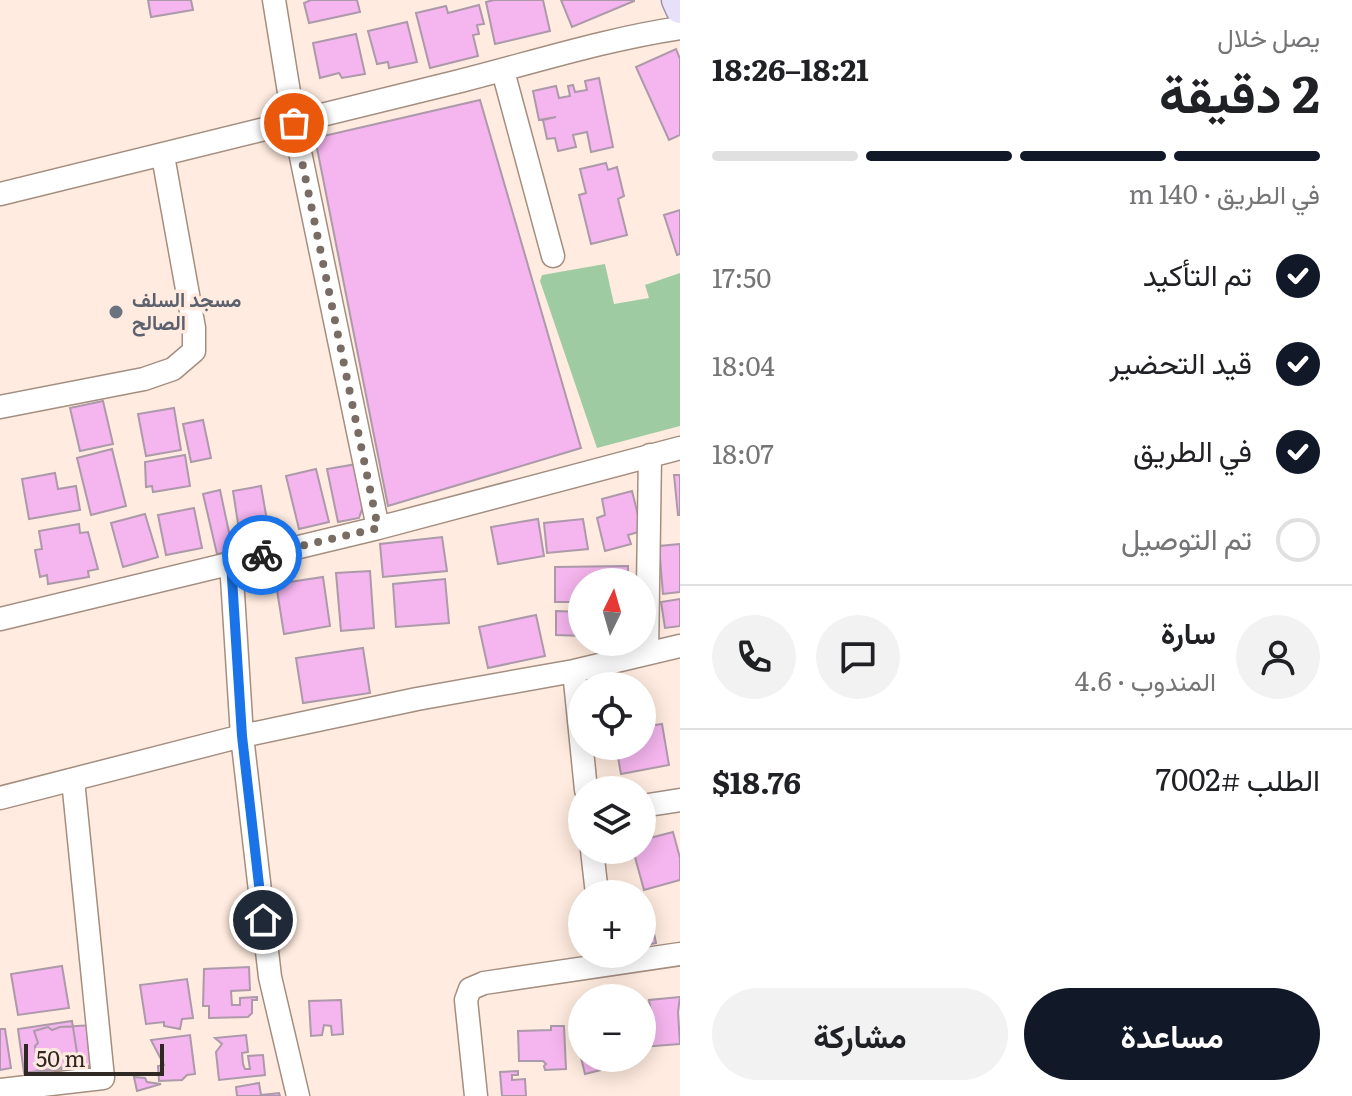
<!DOCTYPE html>
<html lang="ar">
<meta charset="utf-8">
<style>
body{margin:0;font-family:Literata,Vazirmatn,serif;background:#f2f2f2;color:#202124;direction:rtl;height:100vh;display:flex;flex-direction:column;font-size:30px;white-space:nowrap}
*{box-sizing:border-box;margin:0}
p{font-size:26px;color:#757577}
.icon{flex:none;width:44px;height:44px;fill:none;stroke:currentColor;stroke-width:2;stroke-linecap:round;stroke-linejoin:round}
.map{position:relative;flex:1;overflow:hidden;direction:ltr}
.drawer{display:flex;flex-direction:column;background:#fff;width:672px}
.drawer>*{flex:none}
.needle{width:52px;rotate:5deg}
.fabs{position:absolute;left:568px;top:568px;display:grid;gap:16px}
.fabs a{display:grid;place-items:center;width:88px;height:88px;border-radius:50%;background:#fff;box-shadow:0 4px 20px #0003;font-size:40px}
.scale{position:absolute;left:24px;bottom:20px;width:140px;box-sizing:border-box;padding-left:8px;border:4px solid #302822;border-top:0;font-size:22px;line-height:28px;white-space:nowrap;color:#302822;-webkit-text-stroke:6px #ffebdf;paint-order:stroke}
.pin{position:absolute;display:grid;place-items:center;width:68px;height:68px;color:#fff;margin:-34px;border:4px solid #fff;border-radius:50%;box-shadow:0 2px 8px #0007}
.courier{position:absolute;display:grid;place-items:center;width:80px;height:80px;margin:-40px;border:6px solid #1a73e8;border-radius:50%;background:#fff;color:#222;box-shadow:0 2px 10px #0007}
.headline em{font-style:normal;font-weight:700}
.headline div{display:flex;flex-direction:column-reverse}
.headline{display:flex;align-items:center;justify-content:space-between;height:136px;padding:0 32px}
h1{font-size:52px;font-weight:700;line-height:60px}
.bar{display:grid;grid-template-columns:repeat(4,1fr);gap:12px 8px;align-content:center;height:96px;padding:0 32px}
.bar i{height:10px;border-radius:6px;background:#e0e0e0}
.bar .on{background:#111827}
.bar p{grid-column:span 4}
.line{display:flex;align-items:center;gap:20px;padding:0 32px;border-top:2px solid #e0e0e0}
.line div{flex:1}
.round{display:grid;place-items:center;flex:none;width:84px;height:84px;border-radius:42px;background:#f2f2f2}
ol{padding:0 32px;list-style:none}
li{display:flex;align-items:center;gap:24px;height:88px}
li p{margin-inline-start:auto}
li .icon{padding:8px;border-radius:50%;background:#111827;color:#fff;stroke-width:4}
li:last-child{color:#757577}
li i{width:44px;height:44px;border:4px solid #e0e0e0;border-radius:50%}
.primary-button{display:flex;gap:16px;margin-top:auto;padding:16px 32px}
.primary-button a{flex:1;height:92px;border-radius:48px;background:#111827;color:#fff;font-size:32px;font-weight:700;line-height:92px;text-align:center}
.primary-button a+a{background:#f2f2f2;color:#202124}
main{display:flex;flex:1;min-height:0}
.map>svg:first-child{display:block}
</style>
<main>
<section class="drawer">
<div class="headline"><div><h1>2 دقيقة</h1><p>يصل خلال</p></div><em>18:21–18:26</em></div>
<div class="bar"><i class="on"></i><i class="on"></i><i class="on"></i><i></i><p>في الطريق · 140 m</p></div>
<ol>
<li><svg class="icon" aria-label="check" viewBox="0 0 24 24"><path d="M5 12l5 5 9-10"/></svg>تم التأكيد<p>17:50</p></li>
<li><svg class="icon" aria-label="check" viewBox="0 0 24 24"><path d="M5 12l5 5 9-10"/></svg>قيد التحضير<p>18:04</p></li>
<li><svg class="icon" aria-label="check" viewBox="0 0 24 24"><path d="M5 12l5 5 9-10"/></svg>في الطريق<p>18:07</p></li>
<li><i></i>تم التوصيل</li>
</ol>
<div class="line" style="height:144px"><a class="round"><svg class="icon" aria-label="person" viewBox="0 0 24 24"><circle cx="12" cy="8" r="4"/><path d="M4 21q1-7 8-7t8 7"/></svg></a><div><b>سارة</b><p>المندوب · 4.6</p></div><a class="round"><svg class="icon" aria-label="chat" viewBox="0 0 24 24"><path d="M4 5h16v11H9l-5 4z"/></svg></a><a class="round"><svg class="icon" aria-label="phone" viewBox="0 0 24 24"><path d="M5 4h4l2 5-3 2q2 4 5 5l2-3 5 2v4C11 20 4 13 5 4z"/></svg></a></div>
<div class="line" style="height:104px"><div>الطلب #7002</div><b>$18.76</b></div>
<div class="primary-button"><a>مساعدة</a><a>مشاركة</a></div>
</section>
<div class="map">
<svg width="680" height="1096" viewBox="0 0 680 1096">
<rect width="100%" height="100%" fill="#ffebdf"/>
<path fill="#9fcba3" d="M605,264L614,304L649,298L645,285L680,273V426L597,448L540,281L542,275Z"/>
<path fill="#f5b5ee" stroke="#ac99aa" stroke-width="2" d="M148,0H191L193,10L151,17Z
M311,0H357L360,12L309,23L304,3Z
M494,0H543L550,31L495,44L486,2Z
M561,0H634V1L572,27Z
M479,5L484,24L477,25L479,34L473,35L478,56L430,68L416,13L446,6L448,13Z
M407,22L417,62L389,68L388,62L377,64L368,31Z
M356,34L365,74L342,78L339,73L320,78L313,43Z
M676,49L680,59V135L669,140L636,67Z
M599,78L613,147L591,152L587,132L573,135L576,147L558,151L555,138L547,139L543,120L556,117L539,120L533,91L556,86L559,98L570,96L568,86L573,85L575,92L587,90L585,81Z
M480,100L581,448L388,506L315,138Z
M606,163L608,170L617,167L624,196L618,199L627,235L591,244L579,195L586,193L580,169Z
M680,210V254L677,255L664,215Z
M103,401L113,444L80,451L70,408Z
M174,408L181,450L146,456L138,414Z
M203,420L211,458L191,462L183,424Z
M112,449L126,506L91,515L77,458Z
M185,455L190,486L153,492L152,486L146,487L145,462Z
M357,464L366,498L359,518L338,522L327,469Z
M316,469L329,522L299,529L286,476Z
M55,473L58,489L76,486L80,510L29,519L22,479Z
M674,475H680V515H678Z
M261,486L270,538L241,543L233,491Z
M220,490L233,551L217,554L203,494Z
M632,491L642,531L628,535L631,544L605,551L597,518L605,515L602,499Z
M194,508L202,548L166,555L158,515Z
M145,514L158,557L123,567L111,523Z
M538,519L544,556L498,564L491,527Z
M583,519L588,549L547,553L544,523Z
M79,524L80,533L88,532L98,569L88,571L89,577L48,584L47,575L40,577L35,550L42,549L39,531Z
M442,537L447,571L383,577L380,544Z
M680,544V592L663,594L659,546Z
M628,566V582H582V602H555V567Z
M370,571L374,628L341,631L336,573Z
M323,577L330,626L284,634L276,584Z
M445,579L449,623L396,627L393,584Z
M680,599V626L665,628L661,602Z
M556,611L582,612V636L556,635Z
M536,615L545,656L488,668L479,627Z
M363,648L370,693L303,703L296,658Z
M662,724L669,765L621,774L616,746H642V727Z
M673,832L680,858V880L644,890L633,850H642V840Z
M648,904L656,943L642,946V906Z
M62,966L69,1008L18,1015L11,974Z
M249,967L250,990L231,991L232,1005H240V998L257,997V1000H252V1013L248,1017L209,1018V1006H203L204,969Z
M187,979L193,1018L182,1019L180,1029L164,1026V1022L146,1024L140,985Z
M680,997L678,1012L680,1044L642,1047V1008L645,1013L651,1012L649,1000Z
M341,1000L343,1034L332,1035L331,1026L324,1025L322,1035L311,1036L309,1001Z
M582,1014V1058H613V1067L585,1074L571,1016Z
M72,1021L79,1065L24,1073L18,1029Z
M93,1025L91,1066H76V1071L65,1073V1069L38,1072L35,1046L38,1043L34,1031L48,1027L52,1030L60,1027Z
M551,1026H564L566,1069L545,1070L544,1066L546,1064L543,1061H519L518,1031L551,1030Z
M0,1029H5L11,1068L0,1070Z
M190,1035L195,1074L187,1075L182,1080L159,1081L158,1066L164,1065L151,1040Z
M246,1035L248,1052L242,1053L243,1064L245,1069H250L248,1056L263,1055L265,1075L219,1080L216,1052L222,1044L215,1038Z
M518,1071V1075H512V1080L525,1079L526,1096H502L500,1072Z
M134,1077L145,1078L147,1082L161,1084L137,1091Z
M259,1083L261,1095L279,1093L280,1096H237L236,1087Z"/>
<g fill="none" stroke-linecap="round" stroke-linejoin="round">
<g stroke="#a48e80" stroke-width="25">
<path id="minor" d="M274,0L294,123L378,528
M503,71L553,256
M0,194C148,159 296,122 444,85C522,66 600,40 680,28
M0,407L144,379L173,369L194,351V328L163,156
M231,562L242,736L270,977L298,1096
M0,619L378,528L680,448
M647,653L650,455
M574,671L586,790
M0,798L242,736L417,699L574,671L680,646
M642,806L680,800
M592,850L597,894
M0,1090L103,1078L73,780
M476,1096L466,1000L470,989L484,983L680,954"/>
</g>
<g stroke="#9c93aa" stroke-width="31">
<path id="major" d="M676,0L680,9"/>
</g>
<use href="#minor" stroke="#fff" stroke-width="22"/>
<use href="#major" stroke="#e6e0f8" stroke-width="28"/>
</g>
<g fill="none" stroke-linecap="round" stroke-linejoin="round">
<path stroke="#786c64" stroke-width="8" stroke-dasharray="0 14.4" d="M262,555L378,528L294,123"/>
<path stroke="#1a73e8" stroke-width="10" d="M262,555L231,562L242,736L263,920"/>
</g>
<circle fill="#6b7280" stroke="#ffebdf" stroke-width="3" cx="116" cy="312" r="8"/>
<g text-anchor="middle" stroke-width="7" stroke-linejoin="round" paint-order="stroke">
<g font-size="20" font-weight="bold" fill="#5b616d" stroke="#ffebdf" text-anchor="start">
<text x="132" y="307">مسجد السلف<tspan x="132" dy="23">الصالح</tspan></text>
</g>
</g>
</svg>
<div class="fabs">
<a><svg class="needle" viewBox="-14 -14 28 28"><path d="M0-13l5 13h-10z" fill="#e53935"/><path d="M0 13l5-13h-10z" fill="#757577"/></svg></a>
<a><svg class="icon" aria-label="locate" viewBox="0 0 24 24"><circle cx="12" cy="12" r="6"/><path d="M12 2v4M12 18v4M2 12h4M18 12h4"/></svg></a>
<a><svg class="icon" aria-label="layers" viewBox="0 0 24 24"><path d="M12 4l9 5-9 5-9-5zM3 14l9 5 9-5"/></svg></a>
<a>+</a>
<a>−</a>
</div>
<div class="scale">50 m</div>
<div class="pin" style="left:294px;top:123px;background:#ea580c"><svg class="icon" aria-label="bag" viewBox="0 0 24 24"><path d="M5 8h14l-1 12H6zM9 8a3 3 0 0 1 6 0"/></svg></div>
<div class="pin" style="left:263px;top:920px;background:#1f2937"><svg class="icon" aria-label="home" viewBox="0 0 24 24"><path d="M3 11l9-7 9 7M6 9v11h12V9"/></svg></div>
<div class="courier" style="left:262px;top:555px"><svg class="icon" aria-label="bike" viewBox="0 0 24 24"><circle cx="6" cy="16" r="4"/><circle cx="18" cy="16" r="4"/><path d="M6 16l4-8h5l3 8M10 8l3 8H6M13 5h3"/></svg></div>
</div>
</main>
